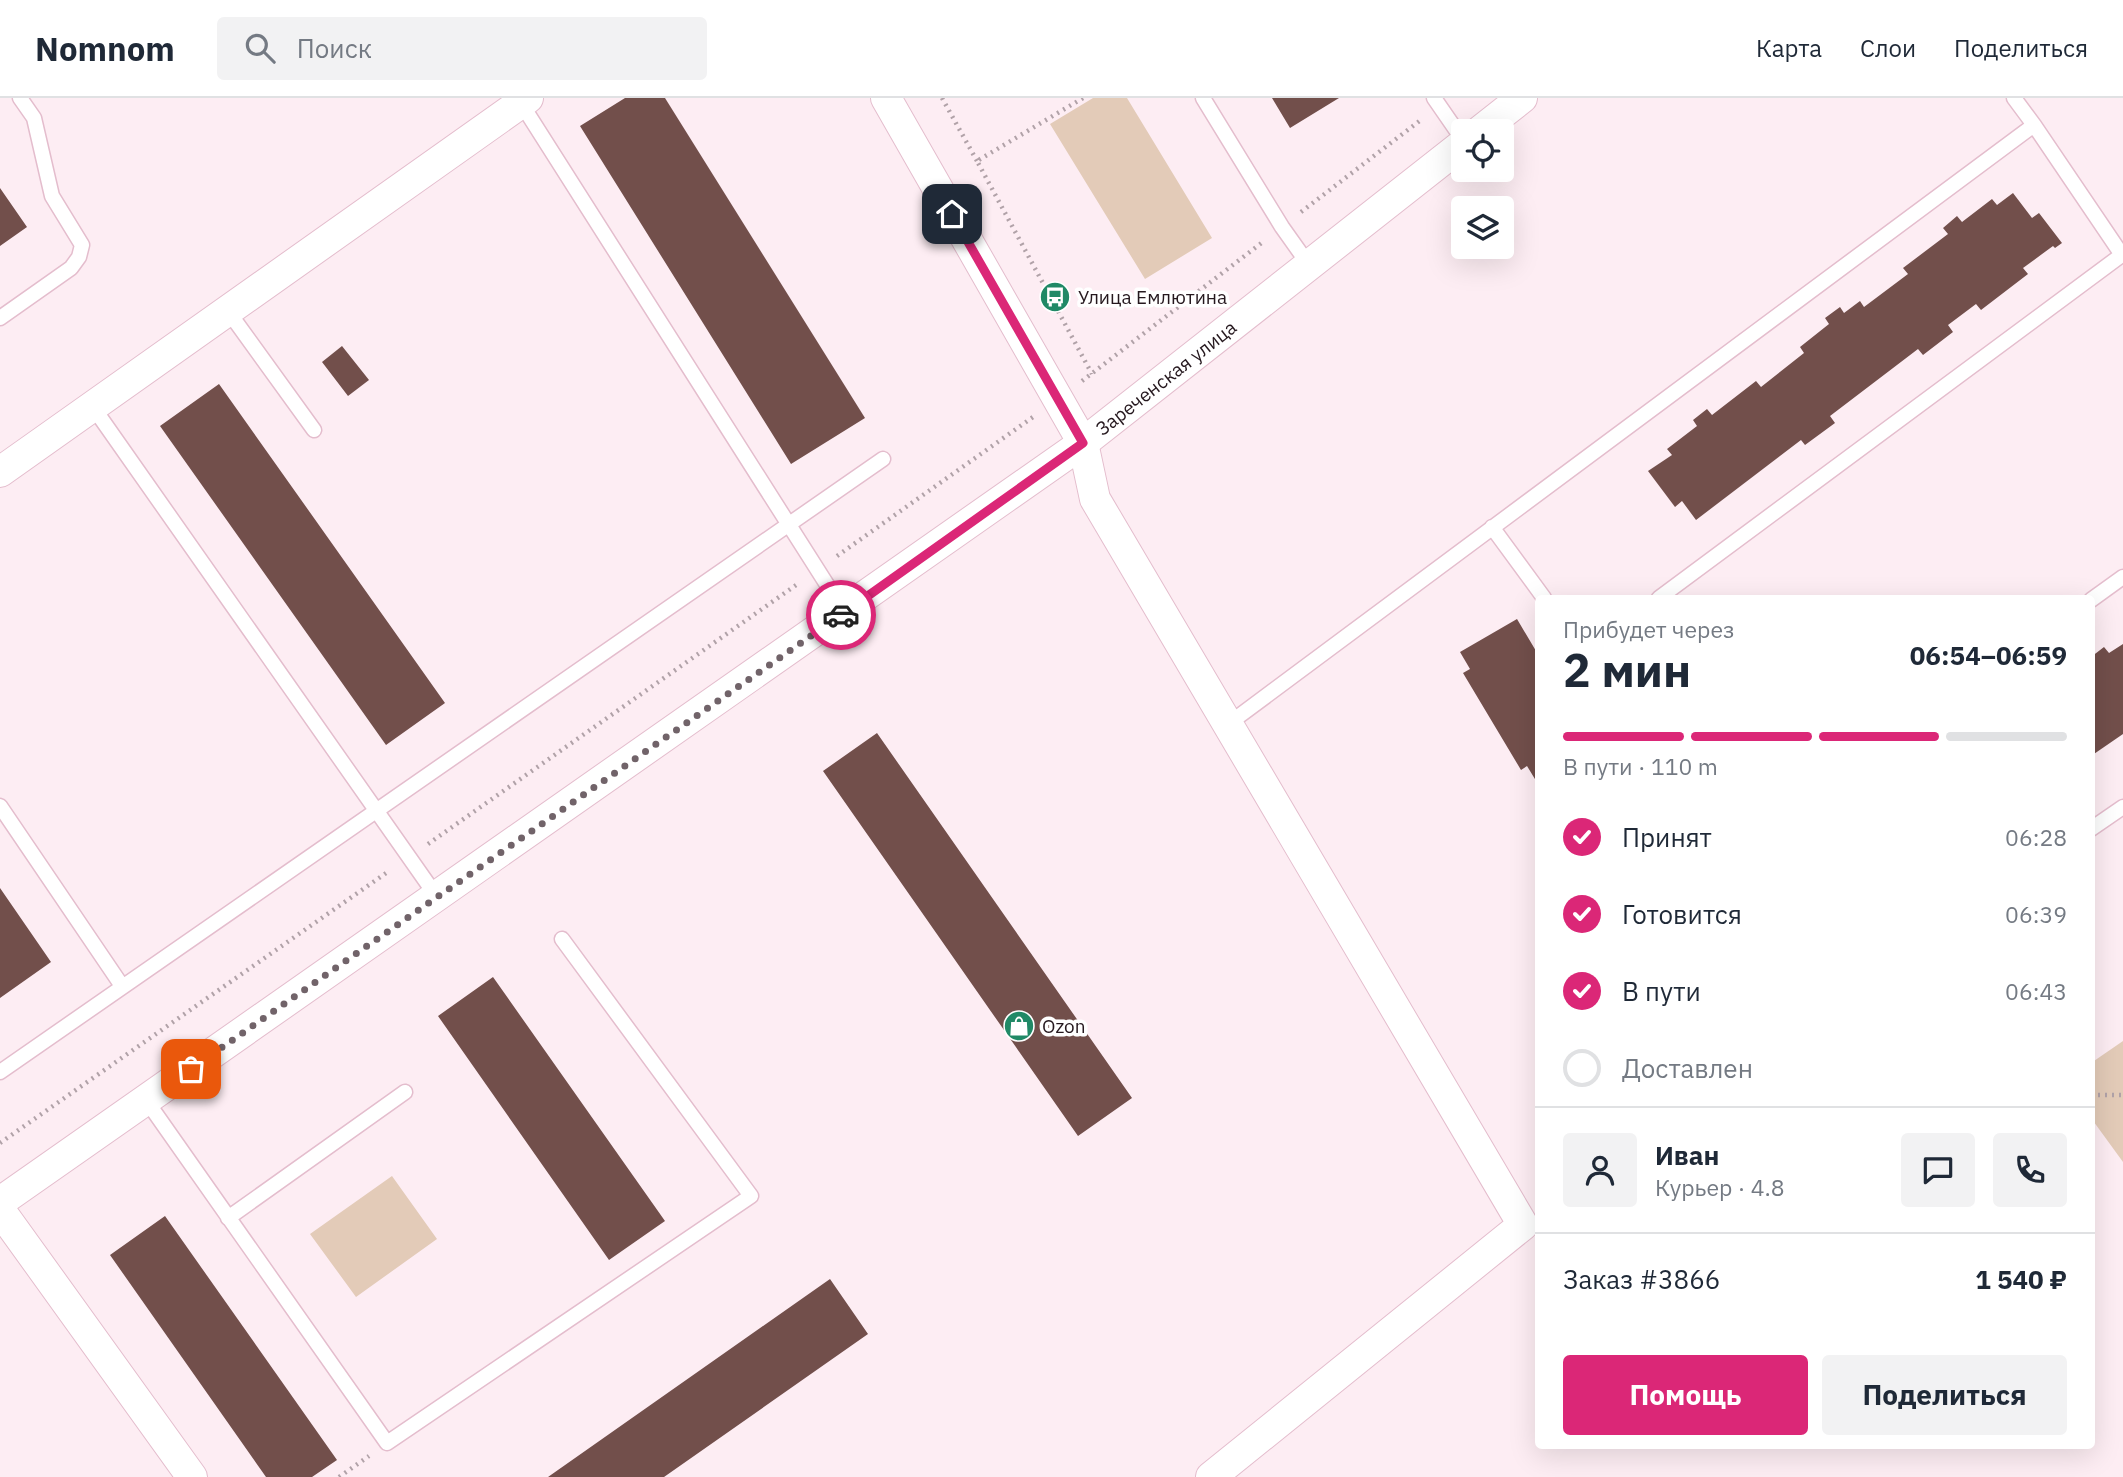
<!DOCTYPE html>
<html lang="ru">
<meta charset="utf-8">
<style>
body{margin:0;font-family:"IBM Plex Sans",sans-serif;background:#f2f2f3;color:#1f2937;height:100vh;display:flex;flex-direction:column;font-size:26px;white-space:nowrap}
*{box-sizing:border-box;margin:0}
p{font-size:23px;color:#747a83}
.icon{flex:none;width:38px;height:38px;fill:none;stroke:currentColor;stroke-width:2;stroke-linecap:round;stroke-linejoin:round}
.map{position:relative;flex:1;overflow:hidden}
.details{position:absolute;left:1535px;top:497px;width:560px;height:854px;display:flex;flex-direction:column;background:#fff;border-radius:7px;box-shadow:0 7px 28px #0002}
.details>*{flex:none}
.tools{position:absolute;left:1451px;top:21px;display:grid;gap:14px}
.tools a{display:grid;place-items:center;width:63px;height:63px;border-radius:7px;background:#fff;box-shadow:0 7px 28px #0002;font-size:35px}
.pin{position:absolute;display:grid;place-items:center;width:60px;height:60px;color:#fff;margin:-30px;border-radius:14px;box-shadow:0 4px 10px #0006}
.courier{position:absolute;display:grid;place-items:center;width:70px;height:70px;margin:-35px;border:5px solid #db2777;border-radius:50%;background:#fff;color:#222;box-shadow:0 2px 9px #0007}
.summary em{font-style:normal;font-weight:700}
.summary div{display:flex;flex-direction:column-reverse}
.summary{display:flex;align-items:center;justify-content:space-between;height:119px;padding:0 28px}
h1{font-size:46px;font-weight:700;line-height:52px}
.bar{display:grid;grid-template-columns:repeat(4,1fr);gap:10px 7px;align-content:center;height:84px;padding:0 28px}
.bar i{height:9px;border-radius:5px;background:#e0e1e3}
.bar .on{background:#db2777}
.bar p{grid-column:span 4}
.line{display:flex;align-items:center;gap:18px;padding:0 28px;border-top:2px solid #e0e1e3}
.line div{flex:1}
.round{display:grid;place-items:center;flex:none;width:74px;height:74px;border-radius:7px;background:#f2f2f3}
ol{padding:0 28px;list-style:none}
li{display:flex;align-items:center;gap:21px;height:77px}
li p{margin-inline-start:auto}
li .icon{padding:7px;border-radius:50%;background:#db2777;color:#fff;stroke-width:4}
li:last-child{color:#747a83}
li i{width:38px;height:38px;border:4px solid #e0e1e3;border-radius:50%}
.cta{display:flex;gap:14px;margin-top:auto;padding:14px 28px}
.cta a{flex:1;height:80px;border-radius:7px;background:#db2777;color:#fff;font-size:28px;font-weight:700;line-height:80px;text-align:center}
.cta a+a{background:#f2f2f3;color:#1f2937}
header{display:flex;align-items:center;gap:42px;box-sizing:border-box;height:98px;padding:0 35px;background:#fff;border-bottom:2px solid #e0e1e3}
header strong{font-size:33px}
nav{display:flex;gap:38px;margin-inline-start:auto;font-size:24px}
.search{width:490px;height:63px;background:#f2f2f3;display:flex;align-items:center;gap:18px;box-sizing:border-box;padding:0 24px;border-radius:7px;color:#747a83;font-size:26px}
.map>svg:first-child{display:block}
</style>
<header>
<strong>Nomnom</strong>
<div class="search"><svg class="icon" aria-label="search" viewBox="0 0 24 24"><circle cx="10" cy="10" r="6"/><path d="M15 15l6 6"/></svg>Поиск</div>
<nav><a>Карта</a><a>Слои</a><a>Поделиться</a></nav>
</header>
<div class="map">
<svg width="2123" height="1379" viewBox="0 0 2123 1379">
<rect width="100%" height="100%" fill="#fdedf3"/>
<path fill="#e3cbb8" d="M1093,0H1127L1212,140L1145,181L1050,26Z
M2123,943V1064L2091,1020V965Z
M392,1078L437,1141L356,1199L310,1136Z"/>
<path fill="#724f4b" d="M625,0H665L865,320L791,366L580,28Z
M1272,0H1339L1290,30Z
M0,90L27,129L0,148Z
M2013,95L2032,120L2039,115L2062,145L2055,150L2053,148L2023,170L2028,176L1981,212L1976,206L1948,227L1953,234L1923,257L1918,251L1830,318L1835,325L1805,347L1801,342L1696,422L1682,403L1675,409L1648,373L1672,357L1667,351L1697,328L1693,322L1707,311L1712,317L1756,283L1761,289L1804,255L1800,249L1829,226L1825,220L1840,209L1844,215L1860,203L1864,209L1908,176L1903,170L1948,136L1943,130L1957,118L1962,124L1992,101L1997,107Z
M342,248L369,282L348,298L322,264Z
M219,286L445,605L386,647L160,328Z
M1517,521L1536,553L1538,551V686L1527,668L1521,672L1463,575L1470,571L1460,554Z
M2123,546V636L2091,658V559L2104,549L2109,555Z
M877,635L1132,1000L1078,1038L823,673Z
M0,790L51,864L0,900Z
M493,879L665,1123L609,1162L438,918Z
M165,1118L337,1362L312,1379H266L110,1157Z
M830,1181L868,1236L664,1379H548Z"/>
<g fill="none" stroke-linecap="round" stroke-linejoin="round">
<g stroke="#e4bdcd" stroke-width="17">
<path id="lane" d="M1203,0L1282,129L1309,167
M1434,0L1463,42
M519,2L845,515
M2034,27L2122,157
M228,213L314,332
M0,220L71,170L79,159L82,147L52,98L34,20L20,0
M93,309L437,799
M1492,429L1544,500
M1659,500L2123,156
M2091,502L2123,479
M1227,627L2034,27L2014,0
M0,708L122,888
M2091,731L2123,709
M0,974L883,361
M146,1002L387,1345L751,1098L562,841
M228,1120L405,994"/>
</g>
<g stroke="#e4bdcd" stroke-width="32">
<g id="street">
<path d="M886,0L1083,345L1095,401L1523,1127L1211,1379"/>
<path d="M1480,33L1522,0"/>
<path d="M0,374L528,0"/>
<path id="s1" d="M0,1104L1083,345L1463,46"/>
<path d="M0,1112L192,1379"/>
</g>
</g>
<path stroke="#b1a2a8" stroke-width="4.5" stroke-dasharray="2 5" stroke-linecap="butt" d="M942,0L977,63
M1083,0L977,63L1092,276
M1301,114L1422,21
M1082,283L1264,143
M837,458L1033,319
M428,746L799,485
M2091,997H2123
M0,1045L389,773
M339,1379L369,1358"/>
<use href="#lane" stroke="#fff" stroke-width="14"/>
<use href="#street" stroke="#fff" stroke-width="30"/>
</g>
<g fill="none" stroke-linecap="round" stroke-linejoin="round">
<path stroke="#716369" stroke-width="7" stroke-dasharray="0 12.6" d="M191,971L841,517"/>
<path stroke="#db2777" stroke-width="9" d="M841,517L1083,345L952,116"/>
</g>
<defs>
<g id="bus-disc" transform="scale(1.575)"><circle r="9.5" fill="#208966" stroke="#fff"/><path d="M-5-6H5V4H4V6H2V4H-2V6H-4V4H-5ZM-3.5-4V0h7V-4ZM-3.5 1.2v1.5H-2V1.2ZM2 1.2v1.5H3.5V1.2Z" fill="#fff"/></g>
<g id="shop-disc" transform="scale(1.575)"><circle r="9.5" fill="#208966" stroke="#fff"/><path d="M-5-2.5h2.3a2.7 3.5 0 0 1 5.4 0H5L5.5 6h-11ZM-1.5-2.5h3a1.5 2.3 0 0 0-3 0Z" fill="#fff"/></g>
</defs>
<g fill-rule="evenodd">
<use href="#bus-disc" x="1055" y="199"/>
<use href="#shop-disc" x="1019" y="928"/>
</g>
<g text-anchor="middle" stroke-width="7" stroke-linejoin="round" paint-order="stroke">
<g font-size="19" fill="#25181e" stroke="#fff" text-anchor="start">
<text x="1078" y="206">Улица Емлютина</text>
<text x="1042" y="935">Ozon</text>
</g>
<g font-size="19" fill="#25181e" stroke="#fff">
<text dy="7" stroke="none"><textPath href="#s1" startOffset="1428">Зареченская улица</textPath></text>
</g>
</g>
</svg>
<div class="tools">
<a><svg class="icon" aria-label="locate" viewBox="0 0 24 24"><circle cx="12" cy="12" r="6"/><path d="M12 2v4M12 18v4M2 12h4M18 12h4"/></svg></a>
<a><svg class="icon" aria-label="layers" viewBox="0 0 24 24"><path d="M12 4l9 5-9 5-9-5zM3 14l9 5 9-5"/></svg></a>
</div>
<div class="pin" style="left:191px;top:971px;background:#ea580c"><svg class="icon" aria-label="bag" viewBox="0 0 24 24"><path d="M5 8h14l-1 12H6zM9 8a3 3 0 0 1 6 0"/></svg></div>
<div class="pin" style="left:952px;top:116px;background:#1f2937"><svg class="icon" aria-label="home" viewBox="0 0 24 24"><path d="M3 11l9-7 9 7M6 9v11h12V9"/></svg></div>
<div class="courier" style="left:841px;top:517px"><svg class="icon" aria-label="car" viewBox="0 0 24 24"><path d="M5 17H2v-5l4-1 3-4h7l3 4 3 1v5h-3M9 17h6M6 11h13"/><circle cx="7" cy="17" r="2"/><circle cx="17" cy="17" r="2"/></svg></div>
<section class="details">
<div class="summary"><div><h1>2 мин</h1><p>Прибудет через</p></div><em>06:54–06:59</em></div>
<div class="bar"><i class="on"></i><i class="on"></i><i class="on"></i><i></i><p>В пути · 110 m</p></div>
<ol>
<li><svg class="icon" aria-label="check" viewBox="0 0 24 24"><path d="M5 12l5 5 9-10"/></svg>Принят<p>06:28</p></li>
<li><svg class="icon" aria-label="check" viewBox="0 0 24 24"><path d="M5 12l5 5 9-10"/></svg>Готовится<p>06:39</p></li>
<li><svg class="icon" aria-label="check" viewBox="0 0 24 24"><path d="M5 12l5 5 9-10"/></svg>В пути<p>06:43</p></li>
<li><i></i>Доставлен</li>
</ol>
<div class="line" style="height:126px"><a class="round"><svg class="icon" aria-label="person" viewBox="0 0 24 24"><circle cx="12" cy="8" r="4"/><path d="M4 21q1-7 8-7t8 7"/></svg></a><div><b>Иван</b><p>Курьер · 4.8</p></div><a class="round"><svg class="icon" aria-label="chat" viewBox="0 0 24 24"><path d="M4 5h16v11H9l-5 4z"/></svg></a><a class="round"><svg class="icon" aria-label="phone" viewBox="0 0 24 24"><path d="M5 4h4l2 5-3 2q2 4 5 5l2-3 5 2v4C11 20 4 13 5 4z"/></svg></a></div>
<div class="line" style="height:91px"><div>Заказ #3866</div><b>1 540 ₽</b></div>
<div class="cta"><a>Помощь</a><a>Поделиться</a></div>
</section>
</div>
